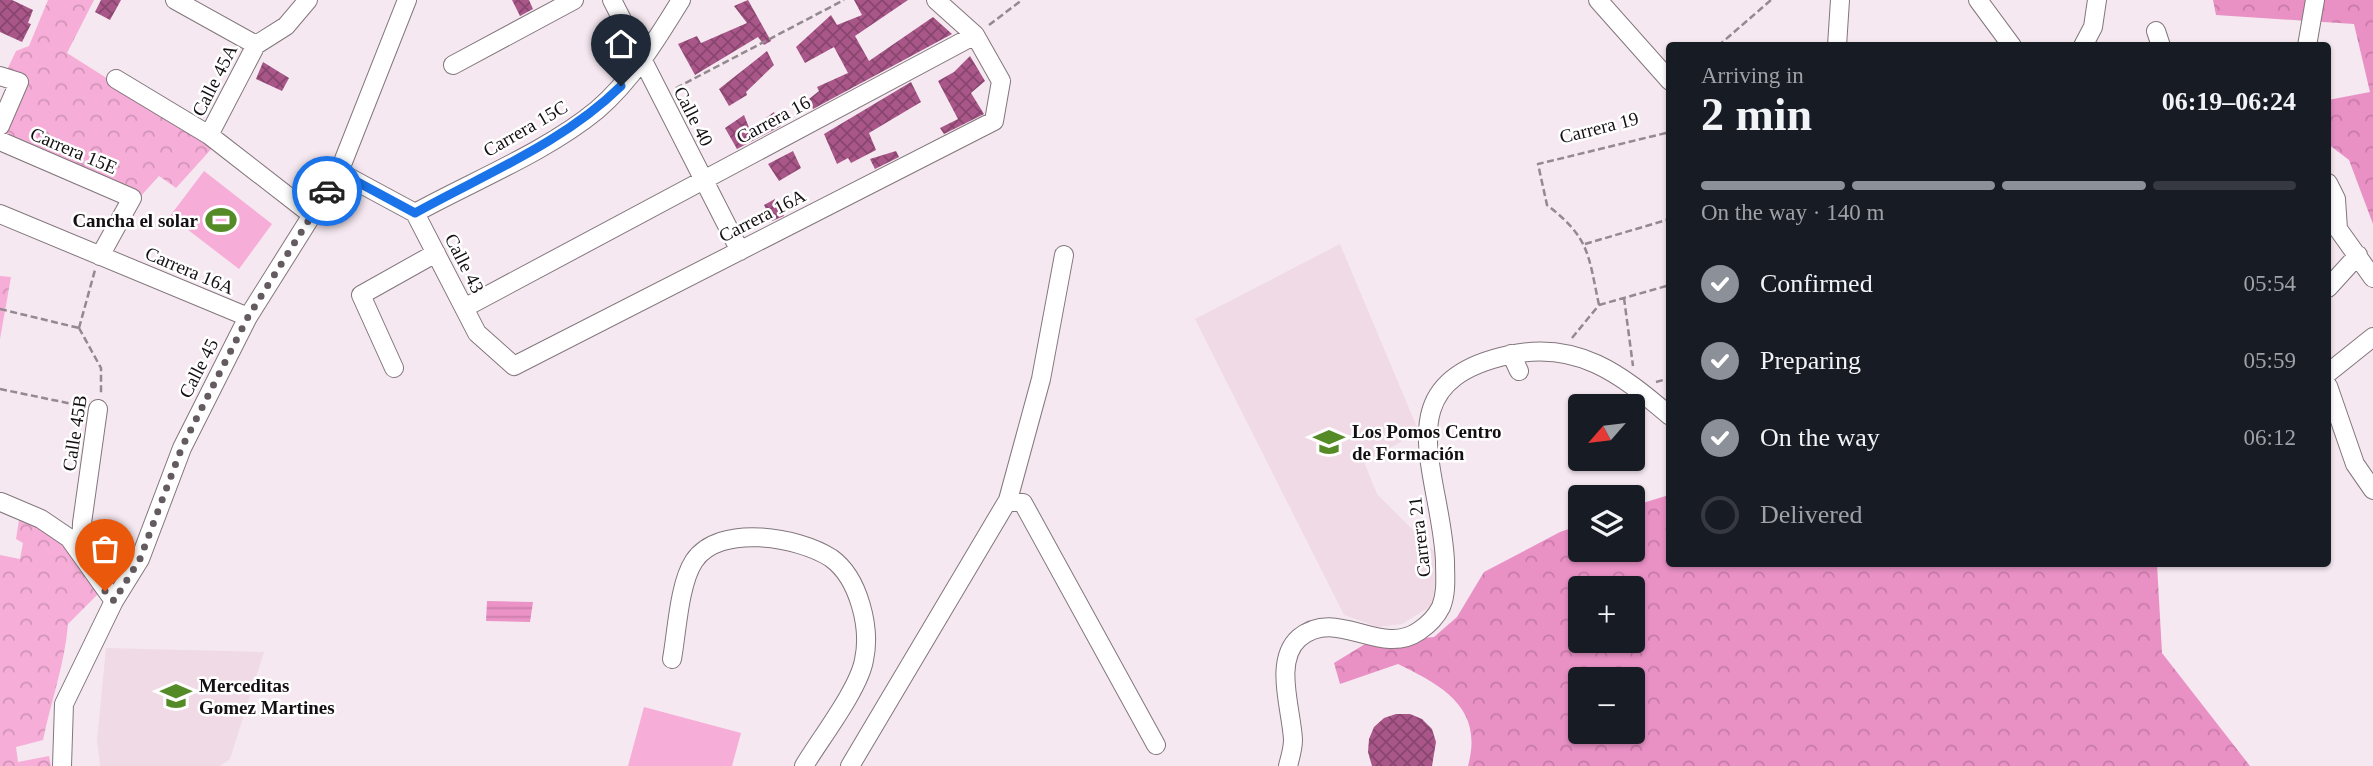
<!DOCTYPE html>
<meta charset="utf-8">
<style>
body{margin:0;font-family:"Times New Roman",serif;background:#20242c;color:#f1f3f6;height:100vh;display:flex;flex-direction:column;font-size:26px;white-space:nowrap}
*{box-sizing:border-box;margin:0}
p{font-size:23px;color:#9ea1a6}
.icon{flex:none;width:38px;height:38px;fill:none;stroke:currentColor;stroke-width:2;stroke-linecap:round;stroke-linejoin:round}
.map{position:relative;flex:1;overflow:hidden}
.panel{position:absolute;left:1666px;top:42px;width:665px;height:525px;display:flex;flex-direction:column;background:#171b24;border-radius:7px;box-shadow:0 2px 5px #0004}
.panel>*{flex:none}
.needle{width:46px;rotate:242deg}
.fabs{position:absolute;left:1568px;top:394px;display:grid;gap:14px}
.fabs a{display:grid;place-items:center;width:77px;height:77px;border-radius:7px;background:#171b24;box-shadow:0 2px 5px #0004;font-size:35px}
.pin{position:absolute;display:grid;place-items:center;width:60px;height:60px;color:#fff;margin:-72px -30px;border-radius:50% 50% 50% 0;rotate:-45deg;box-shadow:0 0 7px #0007}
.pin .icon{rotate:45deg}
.courier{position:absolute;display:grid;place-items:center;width:70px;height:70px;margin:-35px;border:5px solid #1a73e8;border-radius:50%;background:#fff;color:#222;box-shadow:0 2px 9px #0007}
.summary em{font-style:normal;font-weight:700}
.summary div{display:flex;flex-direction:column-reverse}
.summary{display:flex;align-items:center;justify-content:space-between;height:119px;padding:0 35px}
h1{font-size:46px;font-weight:700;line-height:52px}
.bar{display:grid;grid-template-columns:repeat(4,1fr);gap:10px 7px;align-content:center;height:84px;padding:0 35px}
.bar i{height:9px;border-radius:5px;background:#363941}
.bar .on{background:#8c9099}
.bar p{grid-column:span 4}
ol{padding:0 35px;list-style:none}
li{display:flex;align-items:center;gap:21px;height:77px}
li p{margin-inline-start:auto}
li .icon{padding:7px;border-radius:50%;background:#8c9099;color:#fff;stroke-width:4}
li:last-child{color:#9ea1a6}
li i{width:38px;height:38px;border:4px solid #363941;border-radius:50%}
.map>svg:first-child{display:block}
</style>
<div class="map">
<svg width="2373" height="766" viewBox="0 0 2373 766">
<defs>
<pattern id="forest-crowns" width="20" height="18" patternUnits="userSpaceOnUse" patternTransform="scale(1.75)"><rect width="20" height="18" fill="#e990c5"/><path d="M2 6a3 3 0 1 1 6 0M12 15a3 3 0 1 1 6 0" fill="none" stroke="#c77ba8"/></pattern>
<pattern id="park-crowns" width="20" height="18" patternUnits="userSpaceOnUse" patternTransform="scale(1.75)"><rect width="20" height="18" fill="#f6add7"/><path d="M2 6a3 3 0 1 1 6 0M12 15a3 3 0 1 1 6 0" fill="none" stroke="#d294b8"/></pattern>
<pattern id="water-rules" width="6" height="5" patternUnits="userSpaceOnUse" patternTransform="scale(1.75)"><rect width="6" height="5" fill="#eb92c7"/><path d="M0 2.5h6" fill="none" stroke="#c97daa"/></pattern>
<pattern id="building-cross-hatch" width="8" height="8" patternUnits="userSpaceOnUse" patternTransform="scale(1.75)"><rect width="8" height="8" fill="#a95689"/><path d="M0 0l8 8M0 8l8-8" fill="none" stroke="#88466f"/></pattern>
</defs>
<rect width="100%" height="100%" fill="#f6e8f0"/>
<path fill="#efdae5" d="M1340,244L1419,432L1364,462L1377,494L1440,557L1433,605L1402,624L1378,627L1344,615L1195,319Z
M106,648L264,652L230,759L220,766H100L97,740Z"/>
<path fill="url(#forest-crowns)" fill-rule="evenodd" d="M2213,0H2373V224L2349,160L2328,144V100L2370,92L2354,24L2216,15Z
M1669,495L1670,564H2157L2162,653L2250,766H1468C1484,708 1443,686 1398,664L1340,684L1334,663L1365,644L1434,637L1457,617L1484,572L1560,532L1580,525V550H1633V506ZM1580,588H1633V640H1580ZM1580,679H1633V732H1580Z"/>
<path fill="url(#park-crowns)" d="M48,0H94L67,53L214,146L176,188L159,176L139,198L0,138L24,80L6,72L16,51L29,46Z
M0,276L11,277L0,339Z
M20,514L66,540L102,590L68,624C65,663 51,701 43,740L16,747L18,762L49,756L51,766H0V555L20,559L23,543L16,539Z"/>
<path fill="#f6add7" d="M204,171L272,224L239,269L170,216Z
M644,707L741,733L732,766H628Z"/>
<path fill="url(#water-rules)" d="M487,601L533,602L530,622L486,621Z"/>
<path fill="url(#building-cross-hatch)" d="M0,0H12L33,10L28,23L31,24L22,42L0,32Z
M101,0H121L110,20L95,12Z
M512,0H529L533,9L520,16Z
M748,0L771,41L764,45L758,37L695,75L678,44L697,36L701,43L747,23L734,6Z
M854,0H908L855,36L869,61L933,17L952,34L813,109L809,99L819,91L817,87L848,73L834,47L805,63L796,47L831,15L837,25L862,15Z
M767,51L774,65L746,92L747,95L729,106L719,89Z
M970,56L985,81L971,93L984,114L944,134L940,128L958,119L938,81L954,72Z
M263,62L289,78L282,91L256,79Z
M911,82L921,102L869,133L876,150L851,163L848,158L837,164L824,134Z
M774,112L781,126L737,149L725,128L744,115L750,130Z
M793,151L801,168L779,181L768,164Z
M896,151L899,157L875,169L870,159Z
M775,199L784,216L772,221L764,205Z
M1396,714H1410L1422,719L1432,729L1436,742L1432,766H1372L1368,752L1369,739L1374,727L1384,718Z"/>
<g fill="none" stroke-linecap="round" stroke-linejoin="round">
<g stroke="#82767c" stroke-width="20">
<path id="minor" d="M175,0L256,45
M612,0L740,251
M1598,0L1670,81
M1978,0L2012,46
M2156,31L2161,46
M256,45L286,26L308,0
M1837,46L1840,0
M2083,46L2093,27L2097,0
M2307,46L2315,0
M453,65L574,0
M0,76L19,82L0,126
M116,79L209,135L312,215
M209,135L256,45
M0,141L132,198L100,256
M339,172L415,213
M2328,183L2336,199L2338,229
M415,213L477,333L514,366L994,121L1001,81L975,35L936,0
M415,213C473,181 546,152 597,110C632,80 657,39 681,0
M0,214L248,317
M2328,222L2338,229L2373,278
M2328,288L2358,255
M464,308L975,35
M1511,354L1519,371
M394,368L361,295L436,253
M2328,373L2373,337
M2328,386L2355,464L2373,490
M1008,500L1041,379L1064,255
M1,502L41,519L69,538L114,601
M81,551L82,523L98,409
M672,659C677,631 679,584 694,561C719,523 799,537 831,558C859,578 871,628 864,660C859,689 820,739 804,766
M62,766L64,704L114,601L140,559L182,448L248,317L339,172L407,0
M850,766L1008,500L1023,503L1156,745
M1288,766C1290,758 1293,749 1293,740C1292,711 1273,661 1299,638C1337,606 1380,658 1419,631C1428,625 1436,617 1441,607C1447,592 1445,577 1445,561C1441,472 1382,382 1509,355C1577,340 1621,374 1670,416"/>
</g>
<path stroke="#93898f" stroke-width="2.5" stroke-dasharray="7 3.5" stroke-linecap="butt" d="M989,25L1022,0
M1718,46L1771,0
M676,88L844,0
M1585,244L1670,219
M1624,298L1633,366
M1599,305C1588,254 1590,238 1547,205L1538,164L1670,132
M1599,305L1670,285
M0,309L79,328
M79,328L101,368V394
M79,328L95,270
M1572,338L1599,305
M1656,382L1670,378
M0,389L82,406"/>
<use href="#minor" stroke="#fff" stroke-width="18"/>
</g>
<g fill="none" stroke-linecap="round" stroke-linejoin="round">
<path stroke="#635b60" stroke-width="7" stroke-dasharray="0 12.6" d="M105,591L114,601L140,559L182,447L248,317L327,191"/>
<path stroke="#1a73e8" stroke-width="9" d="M327,191L339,172L415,213C485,174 563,143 621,86"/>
</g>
<defs>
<g id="stadium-bare" transform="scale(2.415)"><path d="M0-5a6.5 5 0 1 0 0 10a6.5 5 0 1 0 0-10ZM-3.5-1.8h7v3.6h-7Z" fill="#548b26" stroke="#fff" stroke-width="2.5" paint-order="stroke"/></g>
<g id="school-bare" transform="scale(2.415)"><path d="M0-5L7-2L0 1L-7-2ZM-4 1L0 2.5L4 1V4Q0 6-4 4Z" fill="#548b26" stroke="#fff" stroke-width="2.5" paint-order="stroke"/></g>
</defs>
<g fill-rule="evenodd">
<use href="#stadium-bare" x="221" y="220"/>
<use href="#school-bare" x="1329" y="442"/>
<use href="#school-bare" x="176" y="696"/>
</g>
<g text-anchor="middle" stroke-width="5" stroke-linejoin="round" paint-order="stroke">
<g font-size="19" fill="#140f12" stroke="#fff">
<text transform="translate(214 80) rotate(-63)" y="7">Calle 45A</text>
<text transform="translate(694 116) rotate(63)" y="7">Calle 40</text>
<text transform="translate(773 119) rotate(-28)" y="7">Carrera 16</text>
<text transform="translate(1599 127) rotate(-14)" y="7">Carrera 19</text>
<text transform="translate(525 128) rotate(-30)" y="7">Carrera 15C</text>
<text transform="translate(74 150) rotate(23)" y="7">Carrera 15E</text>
<text transform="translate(762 215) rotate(-27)" y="7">Carrera 16A</text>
<text transform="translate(465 263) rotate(63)" y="7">Calle 43</text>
<text transform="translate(190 270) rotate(23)" y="7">Carrera 16A</text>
<text transform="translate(198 368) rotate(-63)" y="7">Calle 45</text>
<text transform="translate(74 433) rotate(-81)" y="7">Calle 45B</text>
<text transform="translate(1419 537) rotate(-97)" y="7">Carrera 21</text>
</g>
<g font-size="19" font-weight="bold" fill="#140f12" stroke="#fff" text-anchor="start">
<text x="198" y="227" text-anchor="end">Cancha el solar</text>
<text x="1352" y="438">Los Pomos Centro<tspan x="1352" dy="22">de Formación</tspan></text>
<text x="199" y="692">Merceditas<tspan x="199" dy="22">Gomez Martines</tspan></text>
</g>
</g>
</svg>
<div class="fabs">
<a><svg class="needle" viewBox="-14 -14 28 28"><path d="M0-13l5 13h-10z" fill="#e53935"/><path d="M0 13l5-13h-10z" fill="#9ea1a6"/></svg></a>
<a><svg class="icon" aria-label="layers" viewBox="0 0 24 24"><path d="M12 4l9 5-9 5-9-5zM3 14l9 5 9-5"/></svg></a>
<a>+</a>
<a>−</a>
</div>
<div class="pin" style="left:105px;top:591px;background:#ea580c"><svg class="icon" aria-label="bag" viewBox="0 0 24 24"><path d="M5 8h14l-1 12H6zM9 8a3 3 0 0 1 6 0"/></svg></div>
<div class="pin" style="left:621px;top:86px;background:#1f2937"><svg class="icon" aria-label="home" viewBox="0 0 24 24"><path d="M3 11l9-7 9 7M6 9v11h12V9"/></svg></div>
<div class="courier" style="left:327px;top:191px"><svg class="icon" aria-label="car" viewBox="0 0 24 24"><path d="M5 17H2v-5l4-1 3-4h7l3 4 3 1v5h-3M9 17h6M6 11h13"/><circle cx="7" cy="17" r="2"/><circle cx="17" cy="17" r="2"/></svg></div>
<section class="panel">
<div class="summary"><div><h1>2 min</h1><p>Arriving in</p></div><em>06:19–06:24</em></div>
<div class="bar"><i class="on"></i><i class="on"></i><i class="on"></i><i></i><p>On the way · 140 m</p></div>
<ol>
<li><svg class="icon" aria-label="check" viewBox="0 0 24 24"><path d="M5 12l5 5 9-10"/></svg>Confirmed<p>05:54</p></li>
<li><svg class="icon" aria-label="check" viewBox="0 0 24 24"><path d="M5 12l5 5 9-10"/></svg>Preparing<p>05:59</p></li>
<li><svg class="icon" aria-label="check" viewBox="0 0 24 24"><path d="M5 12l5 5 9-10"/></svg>On the way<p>06:12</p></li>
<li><i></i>Delivered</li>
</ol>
</section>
</div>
